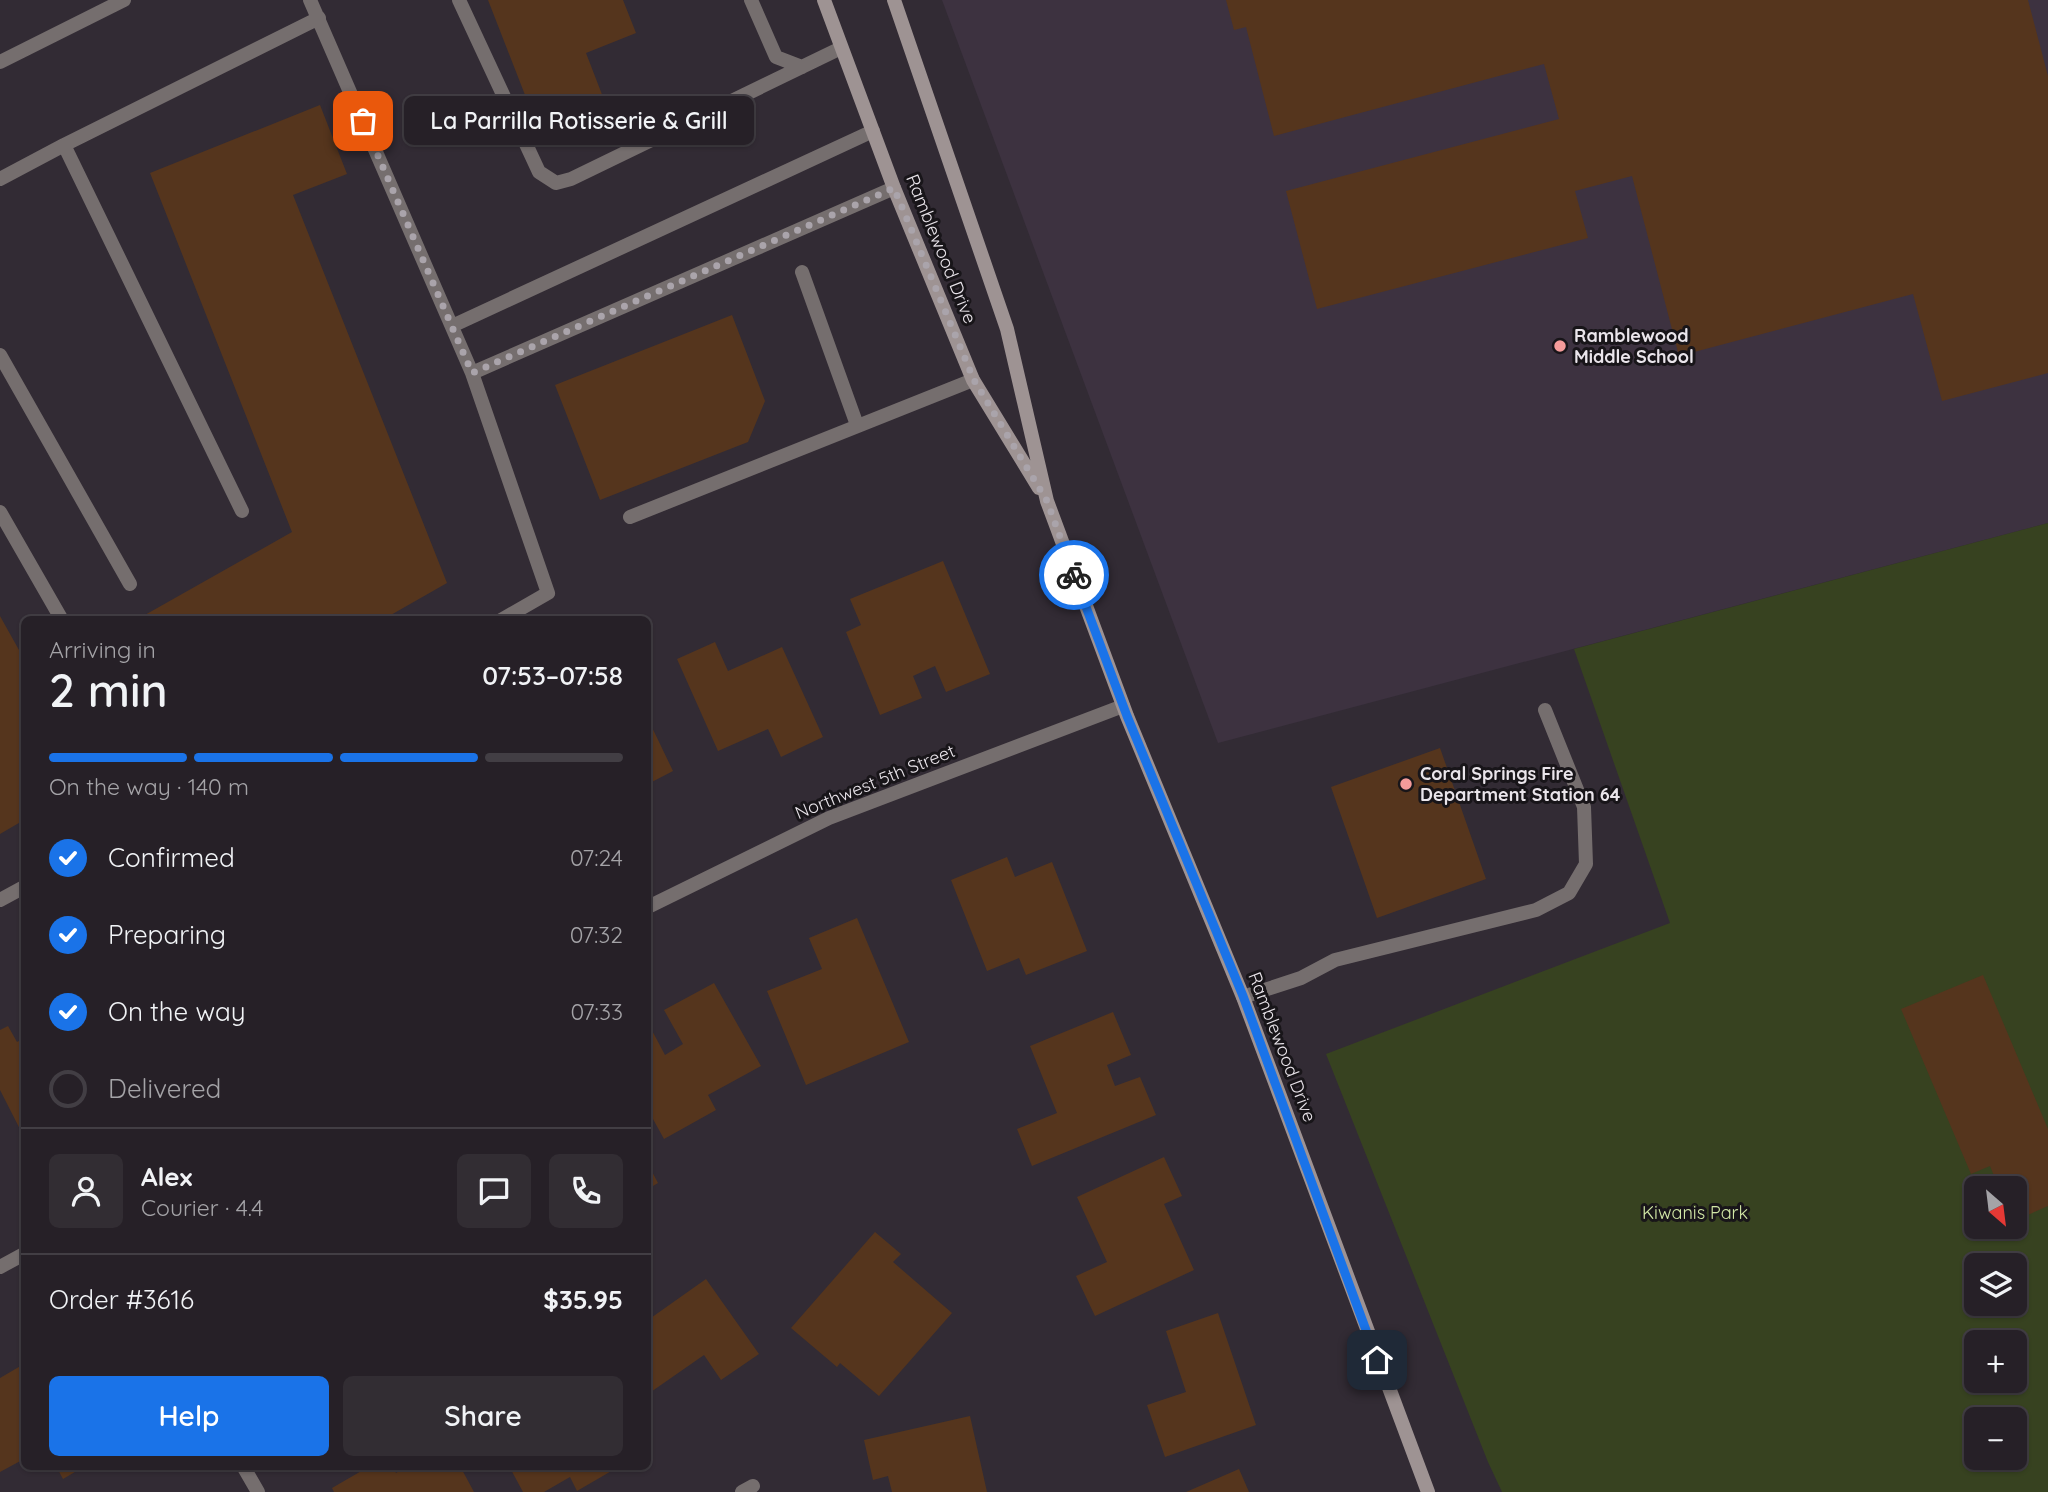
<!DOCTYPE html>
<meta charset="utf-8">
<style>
body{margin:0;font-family:Quicksand,sans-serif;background:#322d33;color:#f1f3f6;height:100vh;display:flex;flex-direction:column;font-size:26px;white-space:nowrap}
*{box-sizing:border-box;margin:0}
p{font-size:23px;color:#a4a3a7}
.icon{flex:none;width:38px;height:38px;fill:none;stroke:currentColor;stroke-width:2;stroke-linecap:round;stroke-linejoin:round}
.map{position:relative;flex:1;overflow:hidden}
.panel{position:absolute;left:21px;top:616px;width:630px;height:854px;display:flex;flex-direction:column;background:#262027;border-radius:10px;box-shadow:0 2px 5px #0004,0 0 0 2px #423e44}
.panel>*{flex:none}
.needle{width:46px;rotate:152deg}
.buttons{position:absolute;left:1964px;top:1176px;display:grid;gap:14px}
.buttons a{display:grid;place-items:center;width:63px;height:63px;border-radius:10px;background:#262027;box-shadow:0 2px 5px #0004,0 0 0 2px #423e44;font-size:35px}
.pin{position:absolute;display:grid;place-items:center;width:60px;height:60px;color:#fff;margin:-30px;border-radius:14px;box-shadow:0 4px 10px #0006}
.courier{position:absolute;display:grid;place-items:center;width:70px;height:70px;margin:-35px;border:5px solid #1a73e8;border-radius:50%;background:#fff;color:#222;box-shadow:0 2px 9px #0007}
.bubble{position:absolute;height:49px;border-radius:10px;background:#262027;box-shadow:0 2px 5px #0004,0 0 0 2px #423e44;font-size:23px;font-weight:600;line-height:49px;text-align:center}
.summary em{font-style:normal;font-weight:600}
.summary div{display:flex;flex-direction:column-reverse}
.summary{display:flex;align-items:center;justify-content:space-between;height:119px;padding:0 28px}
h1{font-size:46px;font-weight:600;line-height:52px}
.bar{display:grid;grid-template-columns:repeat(4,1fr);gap:10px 7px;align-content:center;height:84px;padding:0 28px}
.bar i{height:9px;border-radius:5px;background:#423e44}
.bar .current{background:#1a73e8}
.bar p{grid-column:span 4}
.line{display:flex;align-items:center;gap:18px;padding:0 28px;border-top:2px solid #423e44}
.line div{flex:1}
.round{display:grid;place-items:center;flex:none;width:74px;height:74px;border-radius:10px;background:#322d33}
ol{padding:0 28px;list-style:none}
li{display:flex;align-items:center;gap:21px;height:77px}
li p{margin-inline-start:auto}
li .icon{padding:7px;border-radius:50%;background:#1a73e8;color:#fff;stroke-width:4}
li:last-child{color:#a4a3a7}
li i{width:38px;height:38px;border:4px solid #423e44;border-radius:50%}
.primary-button{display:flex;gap:14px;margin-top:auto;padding:14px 28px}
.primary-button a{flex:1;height:80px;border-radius:10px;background:#1a73e8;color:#fff;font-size:28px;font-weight:600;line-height:80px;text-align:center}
.primary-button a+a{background:#322d33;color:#f1f3f6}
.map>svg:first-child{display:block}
</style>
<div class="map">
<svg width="2048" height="1492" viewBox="0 0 2048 1492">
<rect width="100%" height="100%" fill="#322b34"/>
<path fill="#3d3240" d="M942,0H2048V523L1218,743Z"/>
<path fill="#374220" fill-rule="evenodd" d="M2048,523V1492H1502L1488,1462L1326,1054L1670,923L1574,649ZM1976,1188H2014V1227H1976ZM1976,1265H2014V1304H1976ZM1976,1342H2014V1381H1976ZM1976,1419H2014V1458H1976Z"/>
<path fill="#55351d" d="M488,0H623L636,33L586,53L608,110L541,136Z
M1226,0H2028L2048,76V373L1942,401L1913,294L1679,356L1632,176L1575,191L1588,238L1317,309L1286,191L1559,119L1544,64L1274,136L1246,27L1234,30Z
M320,105L347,174L293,195L447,583L382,620H136L292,532L150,173Z
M732,315L765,401L748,442L600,500L555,385Z
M943,561L990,674L946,692L935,666L913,676L922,698L880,715L846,632L861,625L850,599Z
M0,616L24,659V820L0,834Z
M715,642L728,671L782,647L823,737L781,757L768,729L718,751L677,659Z
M648,719L673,771L648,784Z
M1440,748L1486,879L1377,918L1331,787Z
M1007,857L1015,877L1052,862L1087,951L1026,975L1019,958L987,971L951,880Z
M857,918L909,1042L806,1085L767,991L822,969L809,938Z
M1983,975L2048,1129V1206L2014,1221V1188H1999L1990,1166L1971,1174L1901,1009Z
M714,983L761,1066L708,1095L716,1110L664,1139L648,1110V1023L665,1055L683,1044L664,1010Z
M1113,1012L1131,1055L1107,1065L1115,1086L1140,1077L1156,1115L1032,1166L1017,1129L1057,1113L1030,1046Z
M8,1026L17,1042L24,1038V1137L0,1090V1030Z
M1164,1157L1182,1196L1164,1204L1194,1270L1095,1316L1076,1276L1107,1262L1077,1197Z
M648,1164L658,1183L648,1189Z
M875,1232L901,1254L893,1262L952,1313L879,1396L840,1363L837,1367L791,1328Z
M706,1279L759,1354L721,1380L704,1355L648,1394V1320Z
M1218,1313L1256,1425L1165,1457L1147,1405L1186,1392L1166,1331Z
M24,1364V1459L0,1472V1378Z
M970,1416L987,1492H892L888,1476L873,1480L864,1440Z
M56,1466H85L63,1479Z
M370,1466H393L396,1473L407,1466H460L474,1492H334L332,1488Z
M509,1466H620L577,1491L570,1477L544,1492H523Z
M1239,1469L1249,1492H1186Z"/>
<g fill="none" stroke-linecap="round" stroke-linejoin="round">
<path stroke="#756e6e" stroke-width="14" d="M310,0L472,373L548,593L501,620
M459,0L539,172L556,183L571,179L841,48
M751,0L776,57L802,67
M0,62L124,0
M0,179L64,145
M802,272L857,425
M452,326L873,131
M0,355L130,584
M472,373L894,188
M242,511L64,145L319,18
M0,512L62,620
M630,517L973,380
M0,900L24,887
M1243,997L1301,978L1335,960L1536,910L1569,893L1586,864L1584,807L1545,710"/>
<path stroke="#756e6e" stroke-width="14" d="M648,907L829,818L1123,706
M0,1267L24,1254
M243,1466L258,1492
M742,1492L753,1486"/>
<path stroke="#9e9393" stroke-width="14" d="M824,0L894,188L973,380L1039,488
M894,0L1007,329L1047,501L1127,716L1243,997L1428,1492"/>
</g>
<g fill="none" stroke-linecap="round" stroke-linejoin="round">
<path stroke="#aaa4ab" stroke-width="7" stroke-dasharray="0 12.6" d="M363,121L472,373L894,188L974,380L1047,501L1074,575"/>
<path stroke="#1a73e8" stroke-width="9" d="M1074,575L1127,716L1243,996L1377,1360"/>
</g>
<g fill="#f59b9a" stroke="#181519" stroke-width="2.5">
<circle cx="1560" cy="346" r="7"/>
<circle cx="1406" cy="784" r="7"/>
</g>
<g text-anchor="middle" stroke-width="6" stroke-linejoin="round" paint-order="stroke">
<g font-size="18" fill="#eae5eb" stroke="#181519">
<text transform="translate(941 249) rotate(68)" y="6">Ramblewood Drive</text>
<text transform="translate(875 782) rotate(-22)" y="6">Northwest 5th Street</text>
<text transform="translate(1282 1047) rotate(69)" y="6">Ramblewood Drive</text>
</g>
<g font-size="18" font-weight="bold" fill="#eae5eb" stroke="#181519" text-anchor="start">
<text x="1574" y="342">Ramblewood<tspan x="1574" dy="21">Middle School</tspan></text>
<text x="1420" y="780">Coral Springs Fire<tspan x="1420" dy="21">Department Station 64</tspan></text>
</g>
<g font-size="18" fill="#d2e8a6" stroke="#181519">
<text x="1695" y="1219">Kiwanis Park</text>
</g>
</g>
</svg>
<div class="buttons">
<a><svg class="needle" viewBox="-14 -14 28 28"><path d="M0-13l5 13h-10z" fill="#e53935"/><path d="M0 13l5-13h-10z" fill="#a4a3a7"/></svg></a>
<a><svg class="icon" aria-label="layers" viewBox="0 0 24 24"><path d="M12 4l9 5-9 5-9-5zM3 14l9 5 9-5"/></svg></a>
<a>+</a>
<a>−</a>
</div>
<div class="pin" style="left:363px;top:121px;background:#ea580c"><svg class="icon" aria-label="bag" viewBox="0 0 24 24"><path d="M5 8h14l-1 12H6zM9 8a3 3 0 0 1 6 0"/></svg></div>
<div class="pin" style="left:1377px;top:1360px;background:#1f2937"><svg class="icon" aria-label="home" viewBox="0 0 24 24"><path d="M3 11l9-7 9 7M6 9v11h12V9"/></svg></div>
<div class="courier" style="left:1074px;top:575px"><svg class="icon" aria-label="bike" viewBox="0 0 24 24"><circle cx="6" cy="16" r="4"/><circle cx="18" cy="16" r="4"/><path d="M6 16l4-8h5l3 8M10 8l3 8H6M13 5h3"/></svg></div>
<div class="bubble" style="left:404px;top:96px;width:350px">La Parrilla Rotisserie &amp; Grill</div>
<section class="panel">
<div class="summary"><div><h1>2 min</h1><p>Arriving in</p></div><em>07:53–07:58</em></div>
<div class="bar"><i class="current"></i><i class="current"></i><i class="current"></i><i></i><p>On the way · 140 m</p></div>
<ol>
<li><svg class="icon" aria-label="check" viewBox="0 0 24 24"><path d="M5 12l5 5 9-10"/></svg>Confirmed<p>07:24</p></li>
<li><svg class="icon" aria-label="check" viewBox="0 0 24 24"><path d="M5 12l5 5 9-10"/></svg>Preparing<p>07:32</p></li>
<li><svg class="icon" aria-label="check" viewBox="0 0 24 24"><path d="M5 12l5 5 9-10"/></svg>On the way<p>07:33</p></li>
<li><i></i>Delivered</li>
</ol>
<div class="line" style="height:126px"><a class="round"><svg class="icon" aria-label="person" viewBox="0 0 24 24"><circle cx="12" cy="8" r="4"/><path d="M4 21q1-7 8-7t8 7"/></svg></a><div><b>Alex</b><p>Courier · 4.4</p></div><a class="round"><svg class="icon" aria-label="chat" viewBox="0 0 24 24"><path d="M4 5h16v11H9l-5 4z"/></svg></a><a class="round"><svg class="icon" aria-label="phone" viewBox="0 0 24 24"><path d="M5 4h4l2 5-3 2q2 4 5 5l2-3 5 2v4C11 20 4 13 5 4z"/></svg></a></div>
<div class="line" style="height:91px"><div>Order #3616</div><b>$35.95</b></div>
<div class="primary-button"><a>Help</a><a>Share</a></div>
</section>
</div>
